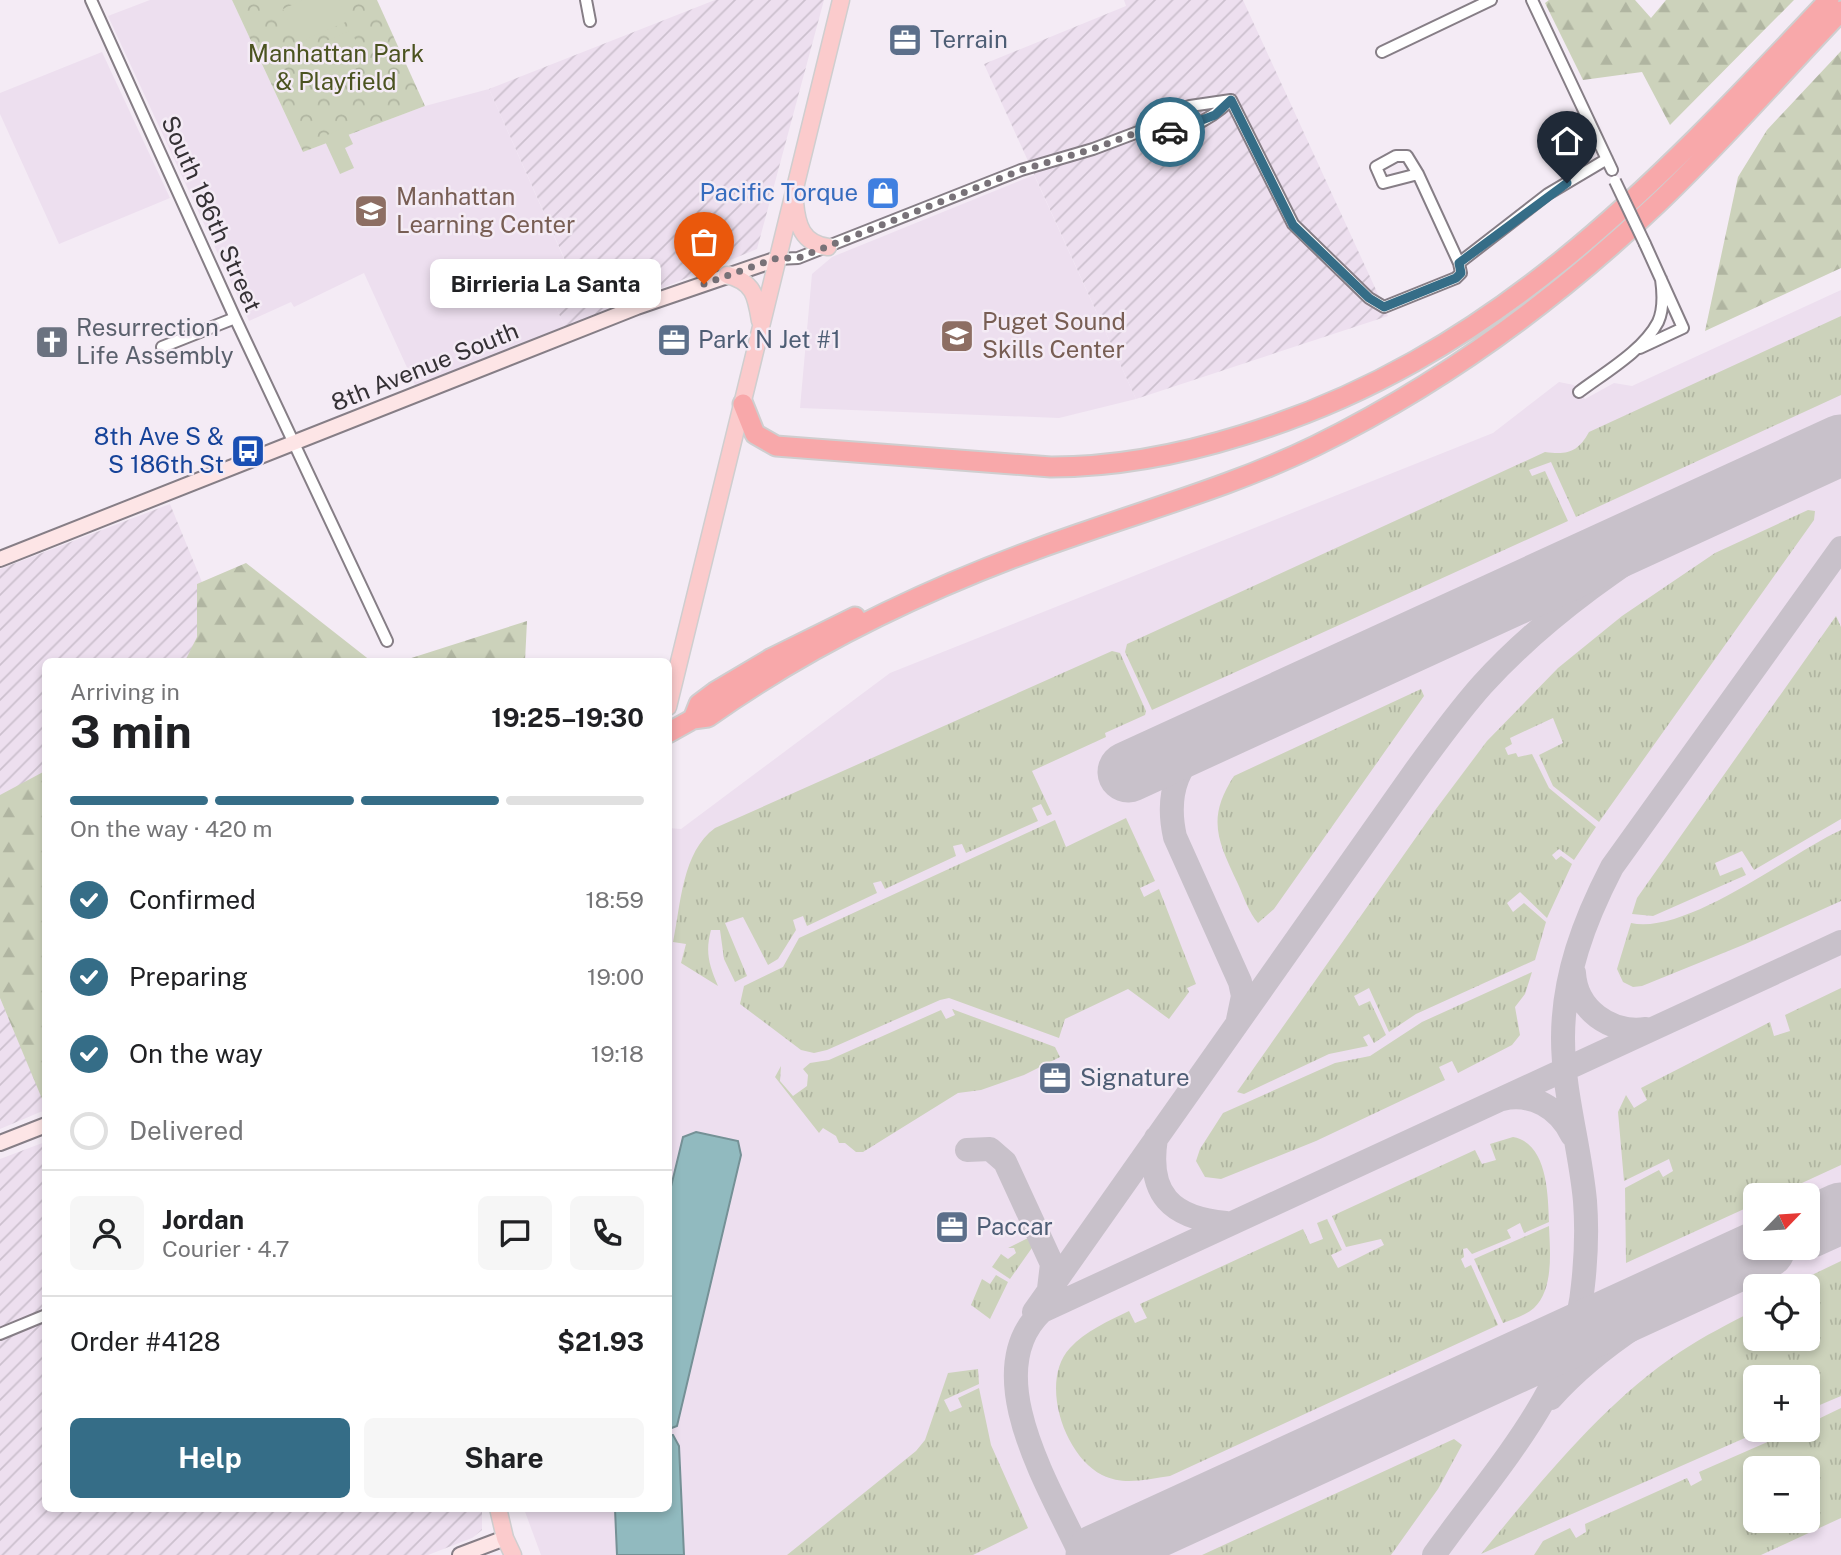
<!DOCTYPE html>
<meta charset="utf-8">
<style>
body{margin:0;font-family:"Public Sans",sans-serif;background:#f6f6f6;color:#202124;height:100vh;display:flex;flex-direction:column;font-size:26px;white-space:nowrap}
*{box-sizing:border-box;margin:0}
p{font-size:23px;color:#757577}
.icon{flex:none;width:38px;height:38px;fill:none;stroke:currentColor;stroke-width:2;stroke-linecap:round;stroke-linejoin:round}
.map{position:relative;flex:1;overflow:hidden}
.side{position:absolute;left:42px;top:658px;width:630px;height:854px;display:flex;flex-direction:column;background:#fff;border-radius:10px;box-shadow:0 4px 10px #0003}
.side>*{flex:none}
.needle{width:46px;rotate:65deg}
.controls{position:absolute;left:1743px;top:1183px;display:grid;gap:14px}
.controls a{display:grid;place-items:center;width:77px;height:77px;border-radius:10px;background:#fff;box-shadow:0 4px 10px #0003;font-size:35px}
.pin{position:absolute;display:grid;place-items:center;width:60px;height:60px;color:#fff;margin:-72px -30px;border-radius:50% 50% 50% 0;rotate:-45deg;box-shadow:0 0 7px #0007}
.pin .icon{rotate:45deg}
.courier{position:absolute;display:grid;place-items:center;width:70px;height:70px;margin:-35px;border:5px solid #356d87;border-radius:50%;background:#fff;color:#222;box-shadow:0 2px 9px #0007}
.bubble{position:absolute;height:49px;border-radius:10px;background:#fff;box-shadow:0 4px 10px #0003;font-size:23px;font-weight:700;line-height:49px;text-align:center}
.headline em{font-style:normal;font-weight:700}
.headline div{display:flex;flex-direction:column-reverse}
.headline{display:flex;align-items:center;justify-content:space-between;height:119px;padding:0 28px}
h1{font-size:46px;font-weight:700;line-height:52px}
.bar{display:grid;grid-template-columns:repeat(4,1fr);gap:10px 7px;align-content:center;height:84px;padding:0 28px}
.bar i{height:9px;border-radius:5px;background:#e0e0e0}
.bar .active{background:#356d87}
.bar p{grid-column:span 4}
.line{display:flex;align-items:center;gap:18px;padding:0 28px;border-top:2px solid #e0e0e0}
.line div{flex:1}
.round{display:grid;place-items:center;flex:none;width:74px;height:74px;border-radius:10px;background:#f6f6f6}
ol{padding:0 28px;list-style:none}
li{display:flex;align-items:center;gap:21px;height:77px}
li p{margin-inline-start:auto}
li .icon{padding:7px;border-radius:50%;background:#356d87;color:#fff;stroke-width:4}
li:last-child{color:#757577}
li i{width:38px;height:38px;border:4px solid #e0e0e0;border-radius:50%}
.action{display:flex;gap:14px;margin-top:auto;padding:14px 28px}
.action a{flex:1;height:80px;border-radius:10px;background:#356d87;color:#fff;font-size:28px;font-weight:700;line-height:80px;text-align:center}
.action a+a{background:#f6f6f6;color:#202124}
.map>svg:first-child{display:block}
</style>
<div class="map">
<svg width="1841" height="1555" viewBox="0 0 1841 1555">
<defs>
<pattern id="industrial-furrows" width="10" height="10" patternUnits="userSpaceOnUse" patternTransform="scale(1.75)"><rect width="10" height="10" fill="#eddfef"/><path d="M-1 1l2-2M0 10L10 0M9 11l2-2" fill="none" stroke="#ccc0ce"/></pattern>
<pattern id="grass-tufts" width="24" height="20" patternUnits="userSpaceOnUse" patternTransform="scale(1.75)"><rect width="24" height="20" fill="#ccd2bb"/><path d="M3 7l-1-3M5 7V3M7 7l1-3M15 17l-1-3M17 17v-4M19 17l1-3" fill="none" stroke="#b0b5a1"/></pattern>
<pattern id="forest-firs" width="22" height="20" patternUnits="userSpaceOnUse" patternTransform="scale(1.75)"><rect width="22" height="20" fill="#ccd2bb"/><path d="M5 1l3.5 6h-7zM16 11l3.5 6h-7z" fill="#b0b5a1"/></pattern>
<pattern id="park-crowns" width="20" height="18" patternUnits="userSpaceOnUse" patternTransform="scale(1.75)"><rect width="20" height="18" fill="#ccd2bb"/><path d="M2 6a3 3 0 1 1 6 0M12 15a3 3 0 1 1 6 0" fill="none" stroke="#b0b5a1"/></pattern>
</defs>
<rect width="100%" height="100%" fill="#f4ebf5"/>
<path fill="#eddfef" fill-rule="evenodd" d="M150,0H232L303,152L425,106L489,89L569,270L545,281L565,328L415,385L364,273L294,307L291,302L249,321L108,16Z
M102,52L170,198L59,244L0,114V93Z
M1034,175L1136,399L1059,418L800,408L812,274L832,257Z
M1841,290V1555H541L524,1509L668,1508L669,828L681,829L890,673L1493,433L1559,382L1574,385L1585,399L1614,383L1632,386ZM1755,1195H1808V1248H1755ZM1755,1286H1808V1339H1755ZM1755,1377H1808V1430H1755ZM1755,1468H1808V1521H1755Z"/>
<path fill="url(#industrial-furrows)" d="M715,0H824L757,249L565,328L545,281L569,269L489,89Z
M1124,0H1243L1388,316L1136,399L984,64L1126,6Z
M170,504L211,604L201,661L46,662L45,786L0,808V569Z
M0,998L46,1106L45,1110L0,1129Z
M45,1142L46,1508H482V1530L472,1538L428,1555H0V1159Z"/>
<path fill="url(#grass-tufts)" fill-rule="evenodd" d="M1841,316V395L1576,517L1551,462L1529,470L1532,476L1545,471L1568,521L1152,710L1125,652L1127,644L1545,452C1568,455 1578,452 1589,432Z
M1808,510L1815,511L1814,520L1599,822L1553,786L1539,755L1563,743L1553,718L1510,738L1512,744L1505,748L1508,755L1516,753L1518,757L1532,754L1549,788L1596,827L1574,860L1559,849L1552,855L1556,860L1561,856L1572,864L1547,918L1520,892L1507,903L1513,912L1524,903L1546,922L1535,960L1416,1014L1389,1032L1369,988L1354,996L1359,1006L1370,1001L1386,1035L1374,1043L1369,1034L1363,1037L1368,1046L1329,1054L1244,1094L1237,1092L1436,809L1487,741L1558,668L1622,616L1715,553Z
M1836,616L1841,627V819L1754,870L1742,851L1715,863L1720,876L1742,867L1746,875L1653,916L1632,914L1637,898Z
M1112,651L1120,653L1146,711L1145,715L1105,733L1106,737L1032,771L1052,814L1047,816L1041,804L1032,808L1038,821L966,853L962,844L953,846L956,856L885,889L881,881L873,883L877,893L807,926L803,916L793,920L796,930L778,959L768,965L743,917L725,923L747,976L735,982L724,959L720,930H711C705,952 709,965 718,986L681,963L686,944L673,942C681,904 682,852 715,828Z
M1421,689L1424,696L1274,909L1258,923C1249,913 1244,897 1238,884C1218,841 1206,819 1234,776Z
M1126,818L1155,881L1140,888L1144,897L1159,889L1196,984L1187,988L1189,992L1169,1019L1128,989L1065,1019L1059,1038L949,998L940,1000L827,1050L814,1053L801,1050L740,1004L744,986L783,967L799,938L1055,820L1066,847Z
M1841,830V901L1743,945L1642,986L1633,987L1623,982L1617,969L1631,923C1687,935 1789,854 1841,830Z
M1532,972L1525,994L1515,1007L1520,1035L1512,1045L1458,1073L1452,1061L1439,1067L1445,1080L1316,1141L1221,1179L1205,1177L1196,1161L1200,1149L1223,1113L1335,1063L1370,1056L1422,1022Z
M1841,988V1165L1776,1195H1755V1204L1626,1263L1625,1188L1659,1170L1663,1177L1673,1171L1669,1159L1624,1181L1618,1112L1626,1095L1634,1108L1647,1100L1641,1088L1770,1022L1774,1036L1790,1031L1785,1015Z
M952,1009L1055,1047L1060,1057L1024,1075L981,1090L958,1093L863,1152H856L845,1143H839L836,1136L823,1128L819,1133L775,1077L781,1066L780,1081L793,1096L807,1086L808,1075L803,1069L810,1063L829,1060L941,1010L946,1019L955,1015Z
M1513,1137C1547,1143 1548,1193 1549,1222L1524,1233L1520,1223L1507,1230L1511,1238L1472,1254L1467,1248L1463,1249L1464,1257L1461,1259L1465,1268L1471,1265L1498,1325L1170,1476C1147,1479 1124,1486 1102,1475C1064,1456 1039,1381 1070,1348C1085,1331 1109,1321 1129,1311L1135,1323L1147,1318L1140,1304L1303,1229L1310,1244L1323,1239L1317,1223L1327,1219L1342,1250L1331,1255L1338,1268L1384,1245L1381,1239L1346,1247L1332,1216L1475,1150L1482,1164L1496,1160L1490,1144Z
M1549,1226C1550,1251 1554,1289 1534,1308C1526,1315 1513,1319 1503,1323L1474,1259Z
M1030,1237L1034,1245L1010,1279L992,1267L1001,1254L1008,1259L1016,1253L1014,1248H1008Z
M1841,1261V1396L1808,1410V1377H1755V1430H1763L1481,1554C1540,1483 1603,1403 1680,1352C1704,1336 1730,1323 1755,1310V1339H1808V1286H1789Z
M996,1275L1008,1282L990,1319L971,1305L982,1279L990,1284Z
M978,1369L979,1384L944,1400L950,1412L962,1407L958,1398L979,1388L991,1445L1028,1528L973,1555H787L916,1451L925,1440L948,1373Z
M1841,1408V1518L1761,1555H1534L1543,1541L1570,1528L1576,1538L1586,1532L1585,1524L1687,1478L1691,1486L1702,1480L1699,1472L1795,1430L1804,1439L1815,1434L1812,1422ZM1755,1468H1808V1521H1755Z
M1454,1439L1462,1445L1438,1489L1391,1555H1202Z"/>
<path fill="url(#forest-firs)" d="M1549,0H1635L1651,18L1666,0H1794L1670,125L1642,72L1583,80L1545,3Z
M1841,51V268L1705,331L1738,177L1767,130Z
M246,563L371,661H185L197,637V584Z
M527,621L525,661H402Z
M45,771V1106L0,998V795Z"/>
<path fill="url(#park-crowns)" d="M232,0H377L425,106L303,152Z"/>
<path fill="#ccd2bb" d="M303,0H339L348,21L298,43L283,9Z
M351,30L366,64L316,86L301,52Z
M345,127L353,144L345,148L354,168L340,174L323,137Z"/>
<path fill="#91babf" stroke="#759196" stroke-width="2" d="M696,1132L738,1141L741,1155L677,1426L669,1429L668,1199L683,1137Z
M669,1435H673L679,1446L684,1555H617L615,1509L668,1508Z"/>
<g fill="none" stroke-linecap="round" stroke-linejoin="round">
<path stroke="#c8c1ca" stroke-width="24" d="M1215,734C1178,760 1165,792 1175,837L1240,982L1243,996L1238,1020
M1574,973C1576,1009 1610,1034 1646,1029
M1502,1099C1532,1092 1559,1108 1572,1135
M1156,1138C1147,1194 1171,1218 1226,1223
M967,1150L990,1149L1005,1162L1052,1264L1049,1289
M1034,1312L1416,770C1437,741 1458,712 1482,685C1548,612 1633,557 1714,504
M1551,1398C1610,1332 1694,1291 1769,1248
M1081,1555C1052,1491 976,1373 1042,1311L1841,942
M1434,1555C1491,1474 1574,1388 1583,1285C1586,1258 1587,1227 1585,1201C1580,1146 1563,1093 1563,1038C1563,977 1584,921 1612,867L1841,548"/>
<path stroke="#c8c1ca" stroke-width="61" d="M1128,772L1841,445
M1808,1228L1841,1213
M1096,1555L1765,1248"/>
<g stroke="#867e86" stroke-width="14">
<path id="street" d="M91,0L235,318L387,641
M586,0L590,21
M1532,0L1612,170
M1382,52L1491,0
M1231,100L1293,224L1369,298L1384,307L1456,278L1461,273L1459,263L1548,194L1607,159
M1146,129C1175,141 1210,120 1231,100
M1418,174L1383,183L1376,167L1396,156H1407L1418,174L1459,263
M777,259L798,258L1021,170L1093,149L1146,129L1168,113L1190,106L1231,100
M162,347L235,318
M1640,348L1683,328L1645,244
M1579,392C1604,373 1643,351 1658,322C1664,309 1663,293 1661,279
M0,1334L46,1315"/>
</g>
<g stroke="#867e86" stroke-width="18">
<path id="secondary" d="M0,559L637,307L777,259
M0,1143L46,1125
M460,1555L505,1538"/>
</g>
<g stroke="#cfcecf" stroke-width="19">
<path id="primary" d="M795,202C797,225 802,243 828,247
M727,275C754,282 756,296 760,321
M668,707L841,0
M498,1508L505,1538L513,1555"/>
</g>
<g stroke="#cfcecf" stroke-width="23">
<path id="highway" d="M743,404L755,434L776,446L1051,467C1118,467 1179,455 1243,435C1494,358 1655,185 1829,0
M693,719L699,704L715,692L772,658L855,617
M668,733L693,719L708,717C819,638 950,578 1079,534C1159,506 1239,483 1315,446C1443,383 1555,301 1658,203C1722,142 1780,75 1841,11"/>
</g>
<use href="#street" stroke="#fff" stroke-width="10"/>
<use href="#secondary" stroke="#fde5e6" stroke-width="14"/>
<use href="#primary" stroke="#fbcbcc" stroke-width="16"/>
<use href="#highway" stroke="#f8a8aa" stroke-width="19"/>
<g stroke="#867e86" stroke-width="14" stroke-linecap="butt">
<path id="street-bridge" d="M1615,181L1645,244"/>
</g>
<use href="#street-bridge" stroke="#fff" stroke-width="10"/>
</g>
<g fill="none" stroke-linecap="round" stroke-linejoin="round">
<path stroke="#787278" stroke-width="7" stroke-dasharray="0 12.6" d="M704,284L777,258H798L1021,170L1093,149L1146,129L1156,134L1170,132"/>
<path stroke="#356d87" stroke-width="9" d="M1170,132L1215,115L1231,100L1293,225L1369,298L1384,307L1456,278L1461,273L1459,263L1567,183"/>
</g>
<defs>
<g id="office-square" transform="scale(1.75)"><rect x="-9" y="-9" width="18" height="18" rx="4" fill="#5c6f8a" stroke="#f4ebf5"/><path d="M-6-3h4V-5.5h4V-3h4V5H-6ZM-1-4.5V-3h2v-1.5ZM-6 0V1H6V0Z" fill="#fff"/></g>
<g id="shop-square" transform="scale(1.75)"><rect x="-9" y="-9" width="18" height="18" rx="4" fill="#3f7fe0" stroke="#f4ebf5"/><path d="M-5-2.5h2.3a2.7 3.5 0 0 1 5.4 0H5L5.5 6h-11ZM-1.5-2.5h3a1.5 2.3 0 0 0-3 0Z" fill="#fff"/></g>
<g id="school-square" transform="scale(1.75)"><rect x="-9" y="-9" width="18" height="18" rx="4" fill="#8d6e63" stroke="#f4ebf5"/><path d="M0-5L7-2L0 1L-7-2ZM-4 1L0 2.5L4 1V4Q0 6-4 4Z" fill="#fff"/></g>
<g id="church-square" transform="scale(1.75)"><rect x="-9" y="-9" width="18" height="18" rx="4" fill="#6b7280" stroke="#f4ebf5"/><path d="M-1.2-6h2.4v3.5h3.3v2.4h-3.3V6h-2.4V-.1h-3.3v-2.4h3.3Z" fill="#fff"/></g>
<g id="bus-square" transform="scale(1.75)"><rect x="-9" y="-9" width="18" height="18" rx="4" fill="#1a4fb4" stroke="#f4ebf5"/><path d="M-5-6H5V4H4V6H2V4H-2V6H-4V4H-5ZM-3.5-4V0h7V-4ZM-3.5 1.2v1.5H-2V1.2ZM2 1.2v1.5H3.5V1.2Z" fill="#fff"/></g>
</defs>
<g fill-rule="evenodd">
<use href="#office-square" x="905" y="40"/>
<use href="#shop-square" x="883" y="193"/>
<use href="#school-square" x="371" y="211"/>
<use href="#school-square" x="957" y="336"/>
<use href="#office-square" x="674" y="340"/>
<use href="#church-square" x="52" y="342"/>
<use href="#bus-square" x="248" y="451"/>
<use href="#office-square" x="1055" y="1078"/>
<use href="#office-square" x="952" y="1227"/>
</g>
<g text-anchor="middle" stroke-width="5" stroke-linejoin="round" paint-order="stroke">
<g font-size="24" fill="#4e5e75" stroke="#f4ebf5" text-anchor="start">
<text x="930" y="48">Terrain</text>
<text x="698" y="348">Park N Jet #1</text>
<text x="1080" y="1086">Signature</text>
<text x="976" y="1235">Paccar</text>
</g>
<g font-size="24" fill="#4b5320" stroke="#f4ebf5">
<text x="336" y="62">Manhattan Park<tspan x="336" dy="28">&amp; Playfield</tspan></text>
</g>
<g font-size="24" fill="#366cbe" stroke="#f4ebf5" text-anchor="end">
<text x="858" y="201">Pacific Torque</text>
</g>
<g font-size="24" fill="#785e54" stroke="#f4ebf5" text-anchor="start">
<text x="396" y="205">Manhattan<tspan x="396" dy="28">Learning Center</tspan></text>
<text x="982" y="330">Puget Sound<tspan x="982" dy="28">Skills Center</tspan></text>
</g>
<g font-size="24" fill="#353135" stroke="#f4ebf5">
<text transform="translate(211 214) rotate(66)" y="8">South 186th Street</text>
<text transform="translate(425 367) rotate(-22)" y="8">8th Avenue South</text>
</g>
<g font-size="24" fill="#5b616d" stroke="#f4ebf5" text-anchor="start">
<text x="76" y="336">Resurrection<tspan x="76" dy="28">Life Assembly</tspan></text>
</g>
<g font-size="24" fill="#164399" stroke="#f4ebf5" text-anchor="end">
<text x="224" y="445">8th Ave S &amp;<tspan x="224" dy="28">S 186th St</tspan></text>
</g>
</g>
</svg>
<div class="controls">
<a><svg class="needle" viewBox="-14 -14 28 28"><path d="M0-13l5 13h-10z" fill="#e53935"/><path d="M0 13l5-13h-10z" fill="#757577"/></svg></a>
<a><svg class="icon" aria-label="locate" viewBox="0 0 24 24"><circle cx="12" cy="12" r="6"/><path d="M12 2v4M12 18v4M2 12h4M18 12h4"/></svg></a>
<a>+</a>
<a>−</a>
</div>
<div class="pin" style="left:704px;top:284px;background:#ea580c"><svg class="icon" aria-label="bag" viewBox="0 0 24 24"><path d="M5 8h14l-1 12H6zM9 8a3 3 0 0 1 6 0"/></svg></div>
<div class="pin" style="left:1567px;top:183px;background:#1f2937"><svg class="icon" aria-label="home" viewBox="0 0 24 24"><path d="M3 11l9-7 9 7M6 9v11h12V9"/></svg></div>
<div class="courier" style="left:1170px;top:132px"><svg class="icon" aria-label="car" viewBox="0 0 24 24"><path d="M5 17H2v-5l4-1 3-4h7l3 4 3 1v5h-3M9 17h6M6 11h13"/><circle cx="7" cy="17" r="2"/><circle cx="17" cy="17" r="2"/></svg></div>
<div class="bubble" style="left:430px;top:259px;width:231px">Birrieria La Santa</div>
<section class="side">
<div class="headline"><div><h1>3 min</h1><p>Arriving in</p></div><em>19:25–19:30</em></div>
<div class="bar"><i class="active"></i><i class="active"></i><i class="active"></i><i></i><p>On the way · 420 m</p></div>
<ol>
<li><svg class="icon" aria-label="check" viewBox="0 0 24 24"><path d="M5 12l5 5 9-10"/></svg>Confirmed<p>18:59</p></li>
<li><svg class="icon" aria-label="check" viewBox="0 0 24 24"><path d="M5 12l5 5 9-10"/></svg>Preparing<p>19:00</p></li>
<li><svg class="icon" aria-label="check" viewBox="0 0 24 24"><path d="M5 12l5 5 9-10"/></svg>On the way<p>19:18</p></li>
<li><i></i>Delivered</li>
</ol>
<div class="line" style="height:126px"><a class="round"><svg class="icon" aria-label="person" viewBox="0 0 24 24"><circle cx="12" cy="8" r="4"/><path d="M4 21q1-7 8-7t8 7"/></svg></a><div><b>Jordan</b><p>Courier · 4.7</p></div><a class="round"><svg class="icon" aria-label="chat" viewBox="0 0 24 24"><path d="M4 5h16v11H9l-5 4z"/></svg></a><a class="round"><svg class="icon" aria-label="phone" viewBox="0 0 24 24"><path d="M5 4h4l2 5-3 2q2 4 5 5l2-3 5 2v4C11 20 4 13 5 4z"/></svg></a></div>
<div class="line" style="height:91px"><div>Order #4128</div><b>$21.93</b></div>
<div class="action"><a>Help</a><a>Share</a></div>
</section>
</div>
